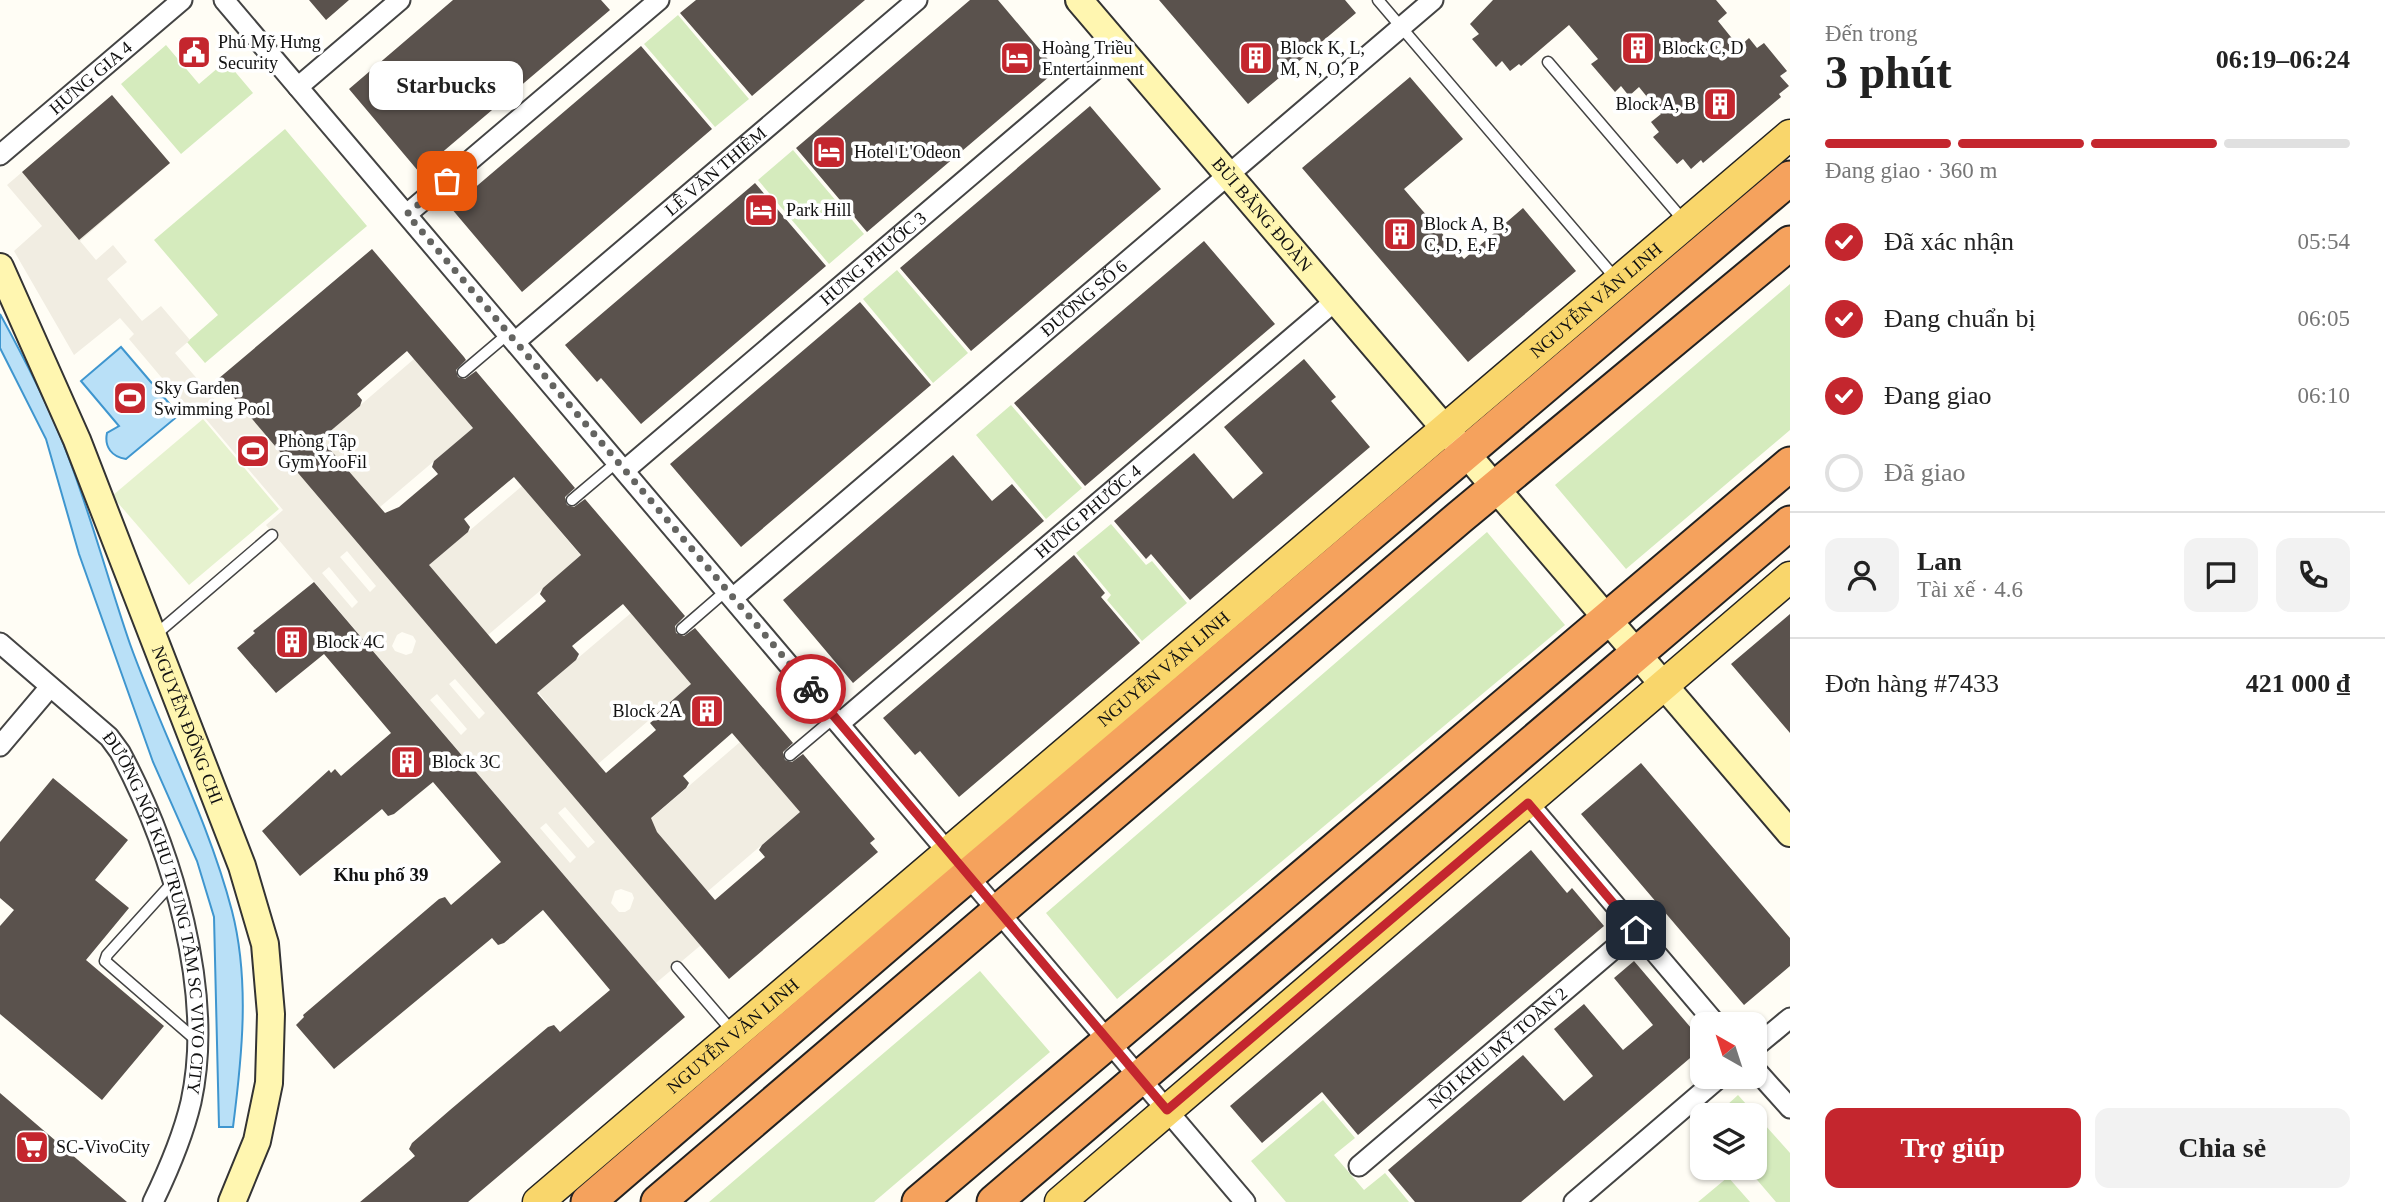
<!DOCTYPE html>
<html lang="vi">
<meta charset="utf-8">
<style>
body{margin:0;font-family:Georgia,serif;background:#f2f2f2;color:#222;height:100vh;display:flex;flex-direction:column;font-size:26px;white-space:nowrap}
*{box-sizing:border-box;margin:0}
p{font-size:23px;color:#767676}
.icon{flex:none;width:38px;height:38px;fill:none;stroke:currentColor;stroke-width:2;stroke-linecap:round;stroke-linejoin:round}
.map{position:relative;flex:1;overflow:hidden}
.sheet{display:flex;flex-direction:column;background:#fff;width:595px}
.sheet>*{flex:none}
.needle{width:46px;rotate:321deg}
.buttons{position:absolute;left:1690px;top:1012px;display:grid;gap:14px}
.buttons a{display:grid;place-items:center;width:77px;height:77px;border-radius:14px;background:#fff;box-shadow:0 2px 5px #0004;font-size:35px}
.pin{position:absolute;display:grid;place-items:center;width:60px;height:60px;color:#fff;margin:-30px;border-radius:14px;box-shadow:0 4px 10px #0006}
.courier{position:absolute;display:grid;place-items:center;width:70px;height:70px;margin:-35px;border:5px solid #c4262e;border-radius:50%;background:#fff;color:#222;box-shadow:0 2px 9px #0007}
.bubble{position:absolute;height:49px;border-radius:14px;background:#fff;box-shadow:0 2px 5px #0004;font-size:23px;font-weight:600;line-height:49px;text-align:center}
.overview em{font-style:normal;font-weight:600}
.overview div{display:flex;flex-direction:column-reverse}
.overview{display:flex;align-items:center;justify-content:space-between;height:119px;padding:0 35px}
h1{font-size:46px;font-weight:600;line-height:52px}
.bar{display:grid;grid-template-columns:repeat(4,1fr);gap:10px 7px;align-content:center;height:84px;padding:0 35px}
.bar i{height:9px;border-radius:5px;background:#e0e0e0}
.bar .selected{background:#c4262e}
.bar p{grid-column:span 4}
.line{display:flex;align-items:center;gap:18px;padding:0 35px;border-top:2px solid #e0e0e0}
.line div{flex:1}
.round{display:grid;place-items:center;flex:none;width:74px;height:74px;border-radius:14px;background:#f2f2f2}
ol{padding:0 35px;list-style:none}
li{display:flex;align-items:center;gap:21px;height:77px}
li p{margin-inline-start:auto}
li .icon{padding:7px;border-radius:50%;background:#c4262e;color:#fff;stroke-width:4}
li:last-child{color:#767676}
li i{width:38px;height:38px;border:4px solid #e0e0e0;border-radius:50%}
.primary-button{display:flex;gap:14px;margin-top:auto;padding:14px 35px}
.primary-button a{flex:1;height:80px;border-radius:14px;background:#c4262e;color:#fff;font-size:28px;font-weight:600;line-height:80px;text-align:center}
.primary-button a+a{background:#f2f2f2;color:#222}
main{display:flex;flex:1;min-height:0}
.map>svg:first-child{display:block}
</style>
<main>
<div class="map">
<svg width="1790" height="1202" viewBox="0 0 1790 1202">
<rect width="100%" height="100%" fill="#fffdf5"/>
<path fill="#d5ebbd" d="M678,15L749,99L715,127L644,44Z
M166,45L199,84L226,61L253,93L181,154L121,84Z
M285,129L367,226L205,363L187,342L218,315L154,240Z
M793,150L864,234L829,264L758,180Z
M897,270L968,353L933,383L863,299Z
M1790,284V430L1626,569L1555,485Z
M1011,405L1082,488L1046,519L976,435Z
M1111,524L1146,565L1152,561L1187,603L1142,641L1107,600L1111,595L1076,553Z
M1487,532L1565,625L1117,999L1046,913Z
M980,971L1050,1052L874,1202H709Z
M1738,1095L1790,1153V1202H1776L1746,1167H1755V1115H1716Z
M1323,1100L1355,1138L1334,1155L1364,1190L1385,1173L1409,1202H1286L1251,1161Z
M1728,1177L1750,1202H1698Z"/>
<path fill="#e6f2cf" d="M203,419L279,509L189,585L112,496Z"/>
<path fill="#f1ede2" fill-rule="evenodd" d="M112,95L170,163L80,241L96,260L113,245L127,262L107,279L142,321L161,306L190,340L175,353L229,416L322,338L267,400L341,462L321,439L414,359L473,428L380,507L429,565L522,486L581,556L488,635L529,743L559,718L538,692L631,613L691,684L598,764L575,737L647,822L740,742L800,812L707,892L701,945L656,983L266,525L283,510L194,405L188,409L129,339L134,334L120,318L74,355L14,251L42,226L7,185ZM347,551L376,586L370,592L340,557ZM329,567L358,602L352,608L322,573ZM402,632L413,636L416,641L412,653L406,655L395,651L392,646L397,635ZM455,679L485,713L479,719L449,684ZM437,694L467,729L461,735L430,700ZM565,807L595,842L588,848L558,813ZM546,823L576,857L570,863L540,828ZM621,889L632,893L634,898L630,909L625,912H619L611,903L615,891Z"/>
<path fill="#b9e0f7" stroke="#3f96cf" stroke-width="2" d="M0,314C23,356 45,398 63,443C89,508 107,577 130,644C162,733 208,819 232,911C250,981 242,1057 233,1127H219L214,917L197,861L153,762L79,554L46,439L0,348Z
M121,347L179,415L126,459C112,457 104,447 107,433L119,426L81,381Z"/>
<path fill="#5a524d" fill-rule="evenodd" d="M309,0H349L326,20Z
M453,0H601L610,10L419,172L349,89Z
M696,0H865L752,96L680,13Z
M970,0H998L1057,70L867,232L796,148Z
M1159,0H1345L1356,13L1248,104Z
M1493,0H1716L1727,13L1718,21L1739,47L1749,38L1757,48L1764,43L1787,71L1780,76L1789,86L1779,94L1781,97L1743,129L1703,163L1701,160L1691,169L1683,159L1677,164L1653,137L1659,132L1651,122L1661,114L1639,87L1629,96L1621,86L1615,92L1591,64L1598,59L1569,25L1521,66L1519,64L1510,71L1502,61L1496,67L1472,39L1479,34L1470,24Z
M641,46L712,129L522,292L451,208Z
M1410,77L1463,139L1404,189L1464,259L1523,208L1576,271L1468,362L1302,168Z
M112,95L170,163L79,240L22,172Z
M1090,106L1161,189L971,351L900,268Z
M755,183L826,266L641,424L601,378L597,382L565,345Z
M1204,241L1275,324L1085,486L1014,403Z
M372,249L464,357L466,360L456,370L458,377L465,379L476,371L575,488L565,497L567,505L574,507L585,499L685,616L675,626L676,633L684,636L695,628L793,743L783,752L785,760L792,762L803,754L875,839L870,843L878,852L729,979L218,379ZM407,351L473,428L434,461L432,467L438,474L399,507L385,513L321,439L360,406L362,400L357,394ZM514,477L581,555L543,588L540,594L546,601L496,644L429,565L468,532L470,527L464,519ZM623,604L691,684L653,717L655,719L650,723L656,730L606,773L537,693L576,660L579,654L572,646ZM732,733L800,812L762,845L759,850L765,857L715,900L657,832L651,818L686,788L689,783L683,776Z
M860,302L931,385L741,547L670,464Z
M1304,359L1336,397L1331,401L1370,447L1190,600L1151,554L1146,559L1114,521L1194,453L1233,499L1263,473L1224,427Z
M953,455L992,501L1012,484L1044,521L853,683L783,600Z
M1074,555L1105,593L1101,597L1140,643L959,797L920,751L915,755L883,718Z
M314,582L685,1017L468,1202H360L415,1156L409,1149L412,1143L450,1110L548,1027L554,1025L560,1032L610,990L543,910L504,943L498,945L492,938L334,1069L296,1025L304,1017L303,1015L439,899L445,897L451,905L501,862L433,782L394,814L388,816L382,809L300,876L262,831L329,770L331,773L335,769L341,776L391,733L324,654L276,693L237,648L255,633L253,631Z
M1790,614V733L1731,664Z
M1641,763L1790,938V966L1744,1005L1581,814Z
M53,778L128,840L95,880L129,908L86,960L164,1026L102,1100L0,1014V926L14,910L0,898V842Z
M1531,850L1567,893L1572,888L1604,926L1358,1135L1322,1092L1262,1143L1230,1106Z
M1634,961L1703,1042V1047L1521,1202H1415L1388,1170L1523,1055L1564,1101L1593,1076L1554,1029L1584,1004L1623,1050L1653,1025L1614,978Z
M0,1093L127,1202H0Z"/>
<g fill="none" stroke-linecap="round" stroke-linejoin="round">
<g stroke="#444" stroke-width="13">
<path id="lane" d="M1378,0L1616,279
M1548,62L1684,221
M463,372L509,333
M572,500L617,462
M682,629L727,590
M154,636L272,535
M790,755L835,717
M173,882L107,955L105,961L196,1040
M677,967L732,1031"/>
</g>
<g stroke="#444" stroke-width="23">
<g id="street">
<path d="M224,0L1245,1202"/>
<path d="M298,87L400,0"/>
<path id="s1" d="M0,155L182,0"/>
<path d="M407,214L659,0"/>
<path id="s2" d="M516,341L917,0"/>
<path id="s3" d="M625,470L1120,48"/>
<path id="s4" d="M734,597L1433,0"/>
<path id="s5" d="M0,643L109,737L120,752C172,849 215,992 191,1102C183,1136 168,1171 153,1202"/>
<path id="s6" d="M840,723L1335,301"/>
<path d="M0,746L50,687"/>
<path d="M1528,803L1716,1024"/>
<path d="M1755,1047L1790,1018"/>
<path d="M1755,1069L1790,1108"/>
<path id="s7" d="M1359,1166L1636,930"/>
<path d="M1574,1202L1721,1076"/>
</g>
</g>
<g stroke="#333" stroke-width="30">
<g id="secondary">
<path id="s8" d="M1079,0L1790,833"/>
<path id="s9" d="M0,267L77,440L242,866L265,944L271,1014L269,1083L257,1141L232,1202"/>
</g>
</g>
<g stroke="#222" stroke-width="33">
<g id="primary">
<path id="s10" d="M538,1202L1790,135"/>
<path d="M1060,1202L1790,577"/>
</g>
</g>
<g stroke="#222" stroke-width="37">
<path id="highway" d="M588,1202L947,893L1790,178
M658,1202L1460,517L1790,243
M919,1202L1790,464
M994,1202L1790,523"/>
</g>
<use href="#lane" stroke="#fff" stroke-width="10"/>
<use href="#street" stroke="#fff" stroke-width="19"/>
<use href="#secondary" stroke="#fff6b0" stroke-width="26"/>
<use href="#primary" stroke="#f9d66b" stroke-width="30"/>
<use href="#highway" stroke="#f5a25d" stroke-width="33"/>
</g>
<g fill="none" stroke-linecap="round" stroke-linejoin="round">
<path stroke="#646461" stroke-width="7" stroke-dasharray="0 12.6" d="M447,181L407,214L811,689"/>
<path stroke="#c4262e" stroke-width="9" d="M811,689L1167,1110L1528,803L1636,930"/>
</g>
<defs>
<g id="building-square" transform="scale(1.75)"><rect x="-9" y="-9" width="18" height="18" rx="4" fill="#c4262e" stroke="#fff"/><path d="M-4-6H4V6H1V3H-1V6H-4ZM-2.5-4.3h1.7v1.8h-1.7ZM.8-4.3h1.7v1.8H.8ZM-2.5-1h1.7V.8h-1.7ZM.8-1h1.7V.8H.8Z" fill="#fff"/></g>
<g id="civic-square" transform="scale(1.75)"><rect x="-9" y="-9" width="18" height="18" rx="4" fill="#c4262e" stroke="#fff"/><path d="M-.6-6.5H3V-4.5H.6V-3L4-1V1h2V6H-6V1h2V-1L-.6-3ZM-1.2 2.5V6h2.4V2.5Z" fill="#fff"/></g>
<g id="hotel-square" transform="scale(1.75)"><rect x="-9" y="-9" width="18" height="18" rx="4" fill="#c4262e" stroke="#fff"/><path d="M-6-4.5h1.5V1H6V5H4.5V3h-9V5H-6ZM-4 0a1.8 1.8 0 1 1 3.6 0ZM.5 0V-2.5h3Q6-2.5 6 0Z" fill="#fff"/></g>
<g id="stadium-square" transform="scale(1.75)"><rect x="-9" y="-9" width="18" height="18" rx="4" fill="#c4262e" stroke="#fff"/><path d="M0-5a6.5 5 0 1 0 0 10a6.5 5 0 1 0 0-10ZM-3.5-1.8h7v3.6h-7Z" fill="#fff"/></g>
<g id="supermarket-square" transform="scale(1.75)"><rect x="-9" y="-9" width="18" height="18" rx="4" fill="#c4262e" stroke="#fff"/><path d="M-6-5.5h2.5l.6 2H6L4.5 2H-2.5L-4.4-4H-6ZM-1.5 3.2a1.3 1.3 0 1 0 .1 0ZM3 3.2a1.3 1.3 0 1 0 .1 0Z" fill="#fff"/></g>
</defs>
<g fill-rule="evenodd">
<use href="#building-square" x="1638" y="48"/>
<use href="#civic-square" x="194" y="52"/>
<use href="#hotel-square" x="1017" y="58"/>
<use href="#building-square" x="1256" y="58"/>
<use href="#building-square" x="1720" y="104"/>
<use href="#hotel-square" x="829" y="152"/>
<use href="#hotel-square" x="761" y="210"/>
<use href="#building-square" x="1400" y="234"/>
<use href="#stadium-square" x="130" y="398"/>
<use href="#stadium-square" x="253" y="451"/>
<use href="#building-square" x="292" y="642"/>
<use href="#building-square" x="707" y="711"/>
<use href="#building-square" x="407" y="762"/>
<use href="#supermarket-square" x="32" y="1147"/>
</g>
<g text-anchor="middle" stroke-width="7" stroke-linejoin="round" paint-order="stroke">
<g font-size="18" fill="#111" stroke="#fff" text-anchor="start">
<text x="218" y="48">Phú Mỹ Hưng<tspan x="218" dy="21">Security</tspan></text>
<text x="1042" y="54">Hoàng Triều<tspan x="1042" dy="21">Entertainment</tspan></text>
<text x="1280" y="54">Block K, L,<tspan x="1280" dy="21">M, N, O, P</tspan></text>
<text x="1662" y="54">Block C, D</text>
<text x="1696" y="110" text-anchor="end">Block A, B</text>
<text x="854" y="158">Hotel L'Odeon</text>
<text x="786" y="216">Park Hill</text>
<text x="1424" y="230">Block A, B,<tspan x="1424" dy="21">C, D, E, F</tspan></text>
<text x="154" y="394">Sky Garden<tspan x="154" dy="21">Swimming Pool</tspan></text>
<text x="278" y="447">Phòng Tập<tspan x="278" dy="21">Gym YooFil</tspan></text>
<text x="316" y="648">Block 4C</text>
<text x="682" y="717" text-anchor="end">Block 2A</text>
<text x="432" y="768">Block 3C</text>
<text x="56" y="1153">SC-VivoCity</text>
</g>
<g font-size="18" fill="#111" stroke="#fff">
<text dy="6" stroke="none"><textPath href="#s1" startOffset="119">HƯNG GIA 4</textPath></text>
<text dy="6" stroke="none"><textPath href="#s2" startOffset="262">LÊ VĂN THIÊM</textPath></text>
<text dy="6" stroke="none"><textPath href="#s8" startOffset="282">BÙI BẰNG ĐOÀN</textPath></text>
<text dy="6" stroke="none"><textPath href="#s3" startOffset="326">HƯNG PHƯỚC 3</textPath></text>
<text dy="6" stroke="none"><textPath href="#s4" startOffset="460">ĐƯỜNG SỐ 6</textPath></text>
<text dy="6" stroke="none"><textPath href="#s10" startOffset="1390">NGUYỄN VĂN LINH</textPath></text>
<text dy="6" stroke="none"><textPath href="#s6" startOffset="326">HƯNG PHƯỚC 4</textPath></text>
<text dy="6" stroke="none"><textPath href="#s10" startOffset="822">NGUYỄN VĂN LINH</textPath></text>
<text dy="6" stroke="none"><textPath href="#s9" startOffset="495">NGUYỄN ĐỔNG CHI</textPath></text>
<text dy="6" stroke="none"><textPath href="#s5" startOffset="329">ĐƯỜNG NỘI KHU TRUNG TÂM SC VIVO CITY</textPath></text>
<text dy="6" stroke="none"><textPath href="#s10" startOffset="256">NGUYỄN VĂN LINH</textPath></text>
<text dy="6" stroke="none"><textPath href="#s7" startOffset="182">NỘI KHU MỸ TOÀN 2</textPath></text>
</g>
<g font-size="19" font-weight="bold" fill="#111" stroke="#fff">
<text x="381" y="881">Khu phố 39</text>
</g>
</g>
</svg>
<div class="buttons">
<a><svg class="needle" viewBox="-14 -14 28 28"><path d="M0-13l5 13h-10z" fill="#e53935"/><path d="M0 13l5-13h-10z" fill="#767676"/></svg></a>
<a><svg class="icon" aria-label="layers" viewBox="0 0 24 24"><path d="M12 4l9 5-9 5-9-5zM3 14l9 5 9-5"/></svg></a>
</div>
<div class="pin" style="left:447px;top:181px;background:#ea580c"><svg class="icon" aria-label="bag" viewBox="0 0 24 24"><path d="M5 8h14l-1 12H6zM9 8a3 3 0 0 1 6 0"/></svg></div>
<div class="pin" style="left:1636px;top:930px;background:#1f2937"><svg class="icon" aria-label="home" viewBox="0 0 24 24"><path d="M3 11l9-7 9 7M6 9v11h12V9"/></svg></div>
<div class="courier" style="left:811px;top:689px"><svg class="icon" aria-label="bike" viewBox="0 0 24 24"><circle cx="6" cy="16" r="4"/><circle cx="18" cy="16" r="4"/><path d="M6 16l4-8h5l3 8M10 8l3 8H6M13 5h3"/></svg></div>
<div class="bubble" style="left:369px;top:61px;width:154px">Starbucks</div>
</div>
<section class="sheet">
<div class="overview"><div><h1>3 phút</h1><p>Đến trong</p></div><em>06:19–06:24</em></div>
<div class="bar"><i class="selected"></i><i class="selected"></i><i class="selected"></i><i></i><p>Đang giao · 360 m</p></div>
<ol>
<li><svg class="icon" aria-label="check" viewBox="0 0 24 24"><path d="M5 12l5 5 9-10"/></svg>Đã xác nhận<p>05:54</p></li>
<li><svg class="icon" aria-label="check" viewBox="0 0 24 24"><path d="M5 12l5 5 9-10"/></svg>Đang chuẩn bị<p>06:05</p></li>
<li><svg class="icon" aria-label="check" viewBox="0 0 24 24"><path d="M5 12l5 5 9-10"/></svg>Đang giao<p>06:10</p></li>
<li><i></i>Đã giao</li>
</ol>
<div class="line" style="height:126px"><a class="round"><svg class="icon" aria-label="person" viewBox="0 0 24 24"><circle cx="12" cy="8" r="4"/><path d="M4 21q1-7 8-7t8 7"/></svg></a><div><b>Lan</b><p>Tài xế · 4.6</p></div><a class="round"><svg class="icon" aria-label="chat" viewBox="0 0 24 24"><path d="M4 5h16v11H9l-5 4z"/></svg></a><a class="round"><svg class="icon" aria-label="phone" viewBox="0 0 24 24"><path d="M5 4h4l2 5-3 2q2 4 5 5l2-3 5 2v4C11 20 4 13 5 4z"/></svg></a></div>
<div class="line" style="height:91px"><div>Đơn hàng #7433</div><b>421 000 ₫</b></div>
<div class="primary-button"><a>Trợ giúp</a><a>Chia sẻ</a></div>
</section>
</main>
